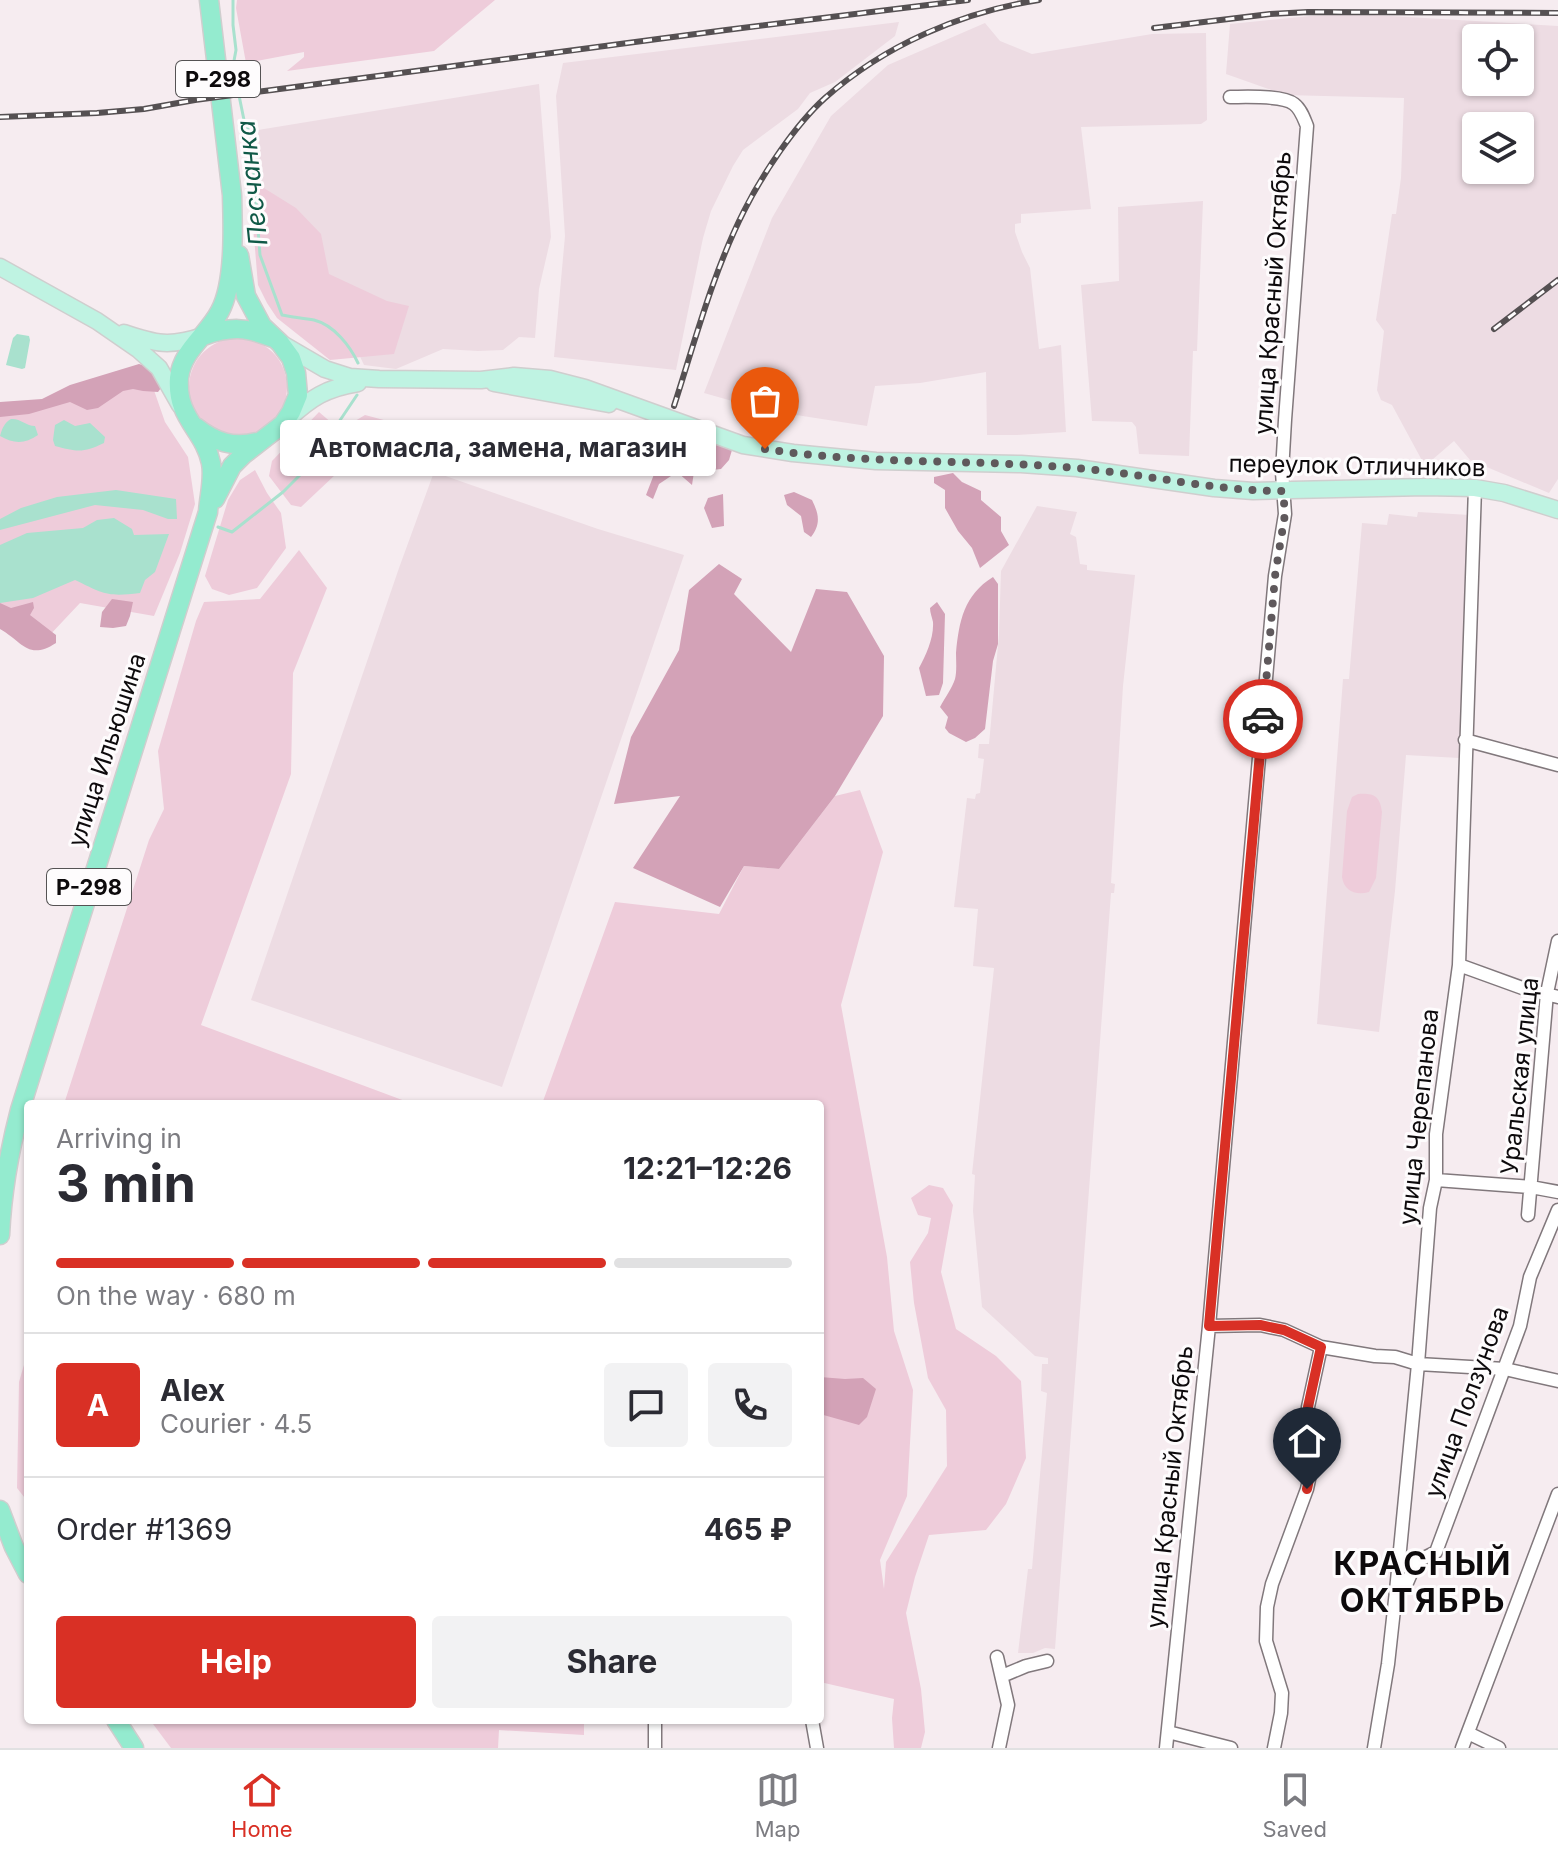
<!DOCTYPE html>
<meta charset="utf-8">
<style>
body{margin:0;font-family:Inter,sans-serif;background:#f2f2f3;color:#2b2b33;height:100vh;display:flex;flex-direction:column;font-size:30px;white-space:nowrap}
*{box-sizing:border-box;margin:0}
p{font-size:26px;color:#7c7c81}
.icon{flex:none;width:44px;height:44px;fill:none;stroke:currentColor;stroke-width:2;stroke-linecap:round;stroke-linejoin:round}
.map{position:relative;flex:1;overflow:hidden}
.panel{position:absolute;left:24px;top:1100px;width:800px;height:624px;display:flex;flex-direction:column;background:#fff;border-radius:8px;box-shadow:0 2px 6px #0004}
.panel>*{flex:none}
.buttons{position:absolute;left:1462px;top:24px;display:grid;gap:16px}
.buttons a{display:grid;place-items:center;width:72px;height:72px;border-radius:8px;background:#fff;box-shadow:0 2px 6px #0004;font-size:40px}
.pin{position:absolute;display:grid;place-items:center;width:68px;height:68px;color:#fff;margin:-82px -34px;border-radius:50% 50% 50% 0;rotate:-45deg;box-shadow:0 0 8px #0007}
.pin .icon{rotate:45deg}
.courier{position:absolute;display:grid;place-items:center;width:80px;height:80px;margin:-40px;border:6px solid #d93025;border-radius:50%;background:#fff;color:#222;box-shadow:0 2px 10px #0007}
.bubble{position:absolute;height:56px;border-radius:8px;background:#fff;box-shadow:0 2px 6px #0004;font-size:26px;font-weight:700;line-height:56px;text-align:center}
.head em{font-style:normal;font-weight:700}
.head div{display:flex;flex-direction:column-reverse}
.head{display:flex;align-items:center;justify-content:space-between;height:136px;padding:0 32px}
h1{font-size:52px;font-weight:700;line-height:60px}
.bar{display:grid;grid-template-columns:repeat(4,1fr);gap:12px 8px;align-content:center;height:96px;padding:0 32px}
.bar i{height:10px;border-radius:6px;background:#e1e1e2}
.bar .on{background:#d93025}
.bar p{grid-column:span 4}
.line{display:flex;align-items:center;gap:20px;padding:0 32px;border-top:2px solid #e1e1e2}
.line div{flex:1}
.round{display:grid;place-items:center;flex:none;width:84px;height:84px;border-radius:8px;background:#f2f2f3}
.button{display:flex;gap:16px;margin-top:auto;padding:16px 32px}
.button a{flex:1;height:92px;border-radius:8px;background:#d93025;color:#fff;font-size:32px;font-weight:700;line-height:92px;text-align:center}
.button a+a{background:#f2f2f3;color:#2b2b33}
.dock{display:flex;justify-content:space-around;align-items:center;height:112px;border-top:2px solid #e1e1e2;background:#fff;font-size:22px;color:#7c7c81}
.dock a{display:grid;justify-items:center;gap:4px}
.dock .on{color:#d93025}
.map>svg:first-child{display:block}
</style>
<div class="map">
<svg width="1558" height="1748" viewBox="0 0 1558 1748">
<rect width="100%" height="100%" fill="#f6ecf0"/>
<path fill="#eddce3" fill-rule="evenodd" d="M1357,14L1558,26V479L1549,493L1470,460L1454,441L1425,466L1392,405L1381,400L1377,390L1384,331L1376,320L1392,214H1396L1401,178L1404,98L1285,95L1226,74L1230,24L1310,16ZM1476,38H1520V82H1476ZM1476,126H1520V170H1476Z
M899,22L895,36L835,82L810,93L798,109L743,150L733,166L711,211L703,238L676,370L554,357L565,236L556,96L563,63Z
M985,23L1000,41L1032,54L1152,34L1206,33L1207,120L1201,124L1081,127L1091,209L1021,214V223L1015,224V232L1022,252L1030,268L1039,349L1061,345L1066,432L1017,435H987L986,372L920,383L875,386L867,426L764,410L704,393L772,218L831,116L888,65Z
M539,84L551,237L539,289L535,338L519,337L503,350L478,351L443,349L396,369L364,365L348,331L263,219L258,130Z
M1203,201L1197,351H1193L1189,456L1139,454L1136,427L1132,422L1092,421L1081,285L1119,281L1118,207Z
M434,472L598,529L684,555L502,1087L251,1000L399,568Z
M1037,506L1077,512L1070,534L1076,537L1080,564L1087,565V570L1135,575L1123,686L1111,883L1115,884L1114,893H1111L1055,1649L1045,1648L1033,1653H1018L1028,1569H1032L1047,1393L1041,1391L1042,1364H1048V1358L1035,1356L982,1307L973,1211L975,1175L972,1174L994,968L973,966L978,909L954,907L967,798L975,799L976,794L980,793L984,759L978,758L979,744H989L999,634L1001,571Z
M1418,512L1470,515L1459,758L1406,755L1395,891L1379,1032L1317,1024L1343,679H1349L1362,523L1387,525L1389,514L1417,517Z"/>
<path fill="#eeccda" d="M237,0H495L434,51L287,71L304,57V52L246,63L236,8Z
M259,185L296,208L321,234L329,274L387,301L409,306L394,354L330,360L277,318L267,303L258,285L251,200Z
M189 387a49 49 0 1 1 98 0a49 49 0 1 1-98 0Z
M149,376L165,422L188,457L195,504L180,553L154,616L80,603L47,638L0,613V406L60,398Z
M319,412L340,430L365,415L395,423L383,449L335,475L301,507L291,505L269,476L272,461Z
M255,470L267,493L281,513L286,548L257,588L229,595L212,589L205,576L228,500L240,480Z
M299,550L327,588L293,673L291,774L201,1025L413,1104H64L149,840L164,809L158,751L196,621L204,602L260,599Z
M860,790L883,852L841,1005L887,1257L894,1331L913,1390L907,1496L880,1560L884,1589L886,1562L947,1466L946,1410L928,1378L914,1303L910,1262L928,1233L931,1218L918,1215L911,1198L929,1185L943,1188L953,1205L941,1272L956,1329L996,1356L1021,1381L1026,1458L1006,1504L986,1530L929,1535L915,1577L906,1613L921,1689L925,1732L921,1748H894L892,1718L894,1699L820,1682V1104H542L615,902L719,914L744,866L779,869L835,796Z
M1358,794C1374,793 1380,796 1382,812L1376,878L1369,892C1356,896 1344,891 1342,877L1347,811L1352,797Z
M28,1351V1502L17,1488L19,1382Z
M150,1720H584V1735L499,1730L498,1748H171Z"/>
<path fill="#d3a2b7" d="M139,364L153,368L161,388L158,392L143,391L133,389L123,391L98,408L87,410L70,402L29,414L0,417V402L42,399L70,385Z
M713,438L723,441L732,450L729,460L721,469L694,472L692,485L677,472L659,484L653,499L646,495L663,451L673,453C688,444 694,439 713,438Z
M953,473L962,482L981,491V500L1001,517V531L1009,545L980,568L972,548L958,531L945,508V490L934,483V477Z
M794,492L812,500C819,514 821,524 811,537L804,532L801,516L787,505L784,495Z
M723,494L724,526L712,528L704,508L708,498Z
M719,564L742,579L734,594L791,652L816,589L847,592L884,656L883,716L835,796L779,869L744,866L720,907L633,868L680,796L614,804L631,737L679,650L689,590Z
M993,577L998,584V644L993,661L985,729L975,738L966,742L949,733L945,728L948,717L940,707C945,698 952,688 955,679C957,671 956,661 956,653C959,621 964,595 993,577Z
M112,599L133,602L130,616L126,626L113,628L100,627L102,612Z
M33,602L34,608L30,615L56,635V643C28,661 23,642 0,629V603L11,608Z
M937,602L945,614L943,683L939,695L926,696L919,668C926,655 934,638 933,622C932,617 930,613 930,608Z
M820,1377L845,1379L863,1378L876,1389L867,1417L859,1425L820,1414Z"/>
<path fill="#a9e1ce" d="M17,334L29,336L30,340L25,368L22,369L6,365L13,338Z
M11,419C20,418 26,426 35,426L38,435C25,444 14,444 0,436C2,429 4,423 11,419Z
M64,420L75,426L90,423L105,437L104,443C83,453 78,452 55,446L53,440L55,425Z
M116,490L176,499L177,519H168L143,510L95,505L0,530V519L21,508L57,497Z
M114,518L132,529L134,535L169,534L155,572L145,580L140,593C107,597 104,594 75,580L33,598L0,603V545L27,533L83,528L97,520Z"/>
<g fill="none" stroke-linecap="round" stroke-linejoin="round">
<path stroke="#a9e1ce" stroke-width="3" d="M233,0V25L236,50L233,66L244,120L251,136L260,255L282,315C292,317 303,318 314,320C334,325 350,346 358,363
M218,527L232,532L283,492L310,465L357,395"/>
<g stroke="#81787c" stroke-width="15">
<path id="minor" d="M1465,740L1558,765
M1459,965L1528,990L1558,997
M1436,1180L1531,1187L1558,1192
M1528,1215L1547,993L1558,941
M1209,1326L1260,1325L1284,1330L1321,1347L1375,1356L1395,1357L1418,1364L1505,1369L1558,1381
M1396,1591L1406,1585L1416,1562L1436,1552L1520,1326L1530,1277L1558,1210
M997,1657L1008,1705L999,1748
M1002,1676L1026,1666L1047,1661
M812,1720L817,1748
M1168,1732L1231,1748
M1468,1733L1499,1748
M655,1748V1720
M1166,1748L1209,1326L1275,576L1285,514L1282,472L1285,420L1307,126C1304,119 1301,109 1294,104C1283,95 1246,97 1230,97
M1274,1748L1281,1713L1282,1693L1266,1641L1267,1607L1272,1584L1307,1489L1311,1470V1451L1307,1429L1308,1407L1321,1347
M1374,1748L1388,1664L1396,1591L1418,1364L1430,1208L1436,1180V1134L1459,965L1475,488
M1462,1748L1558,1494"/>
</g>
<g stroke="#cfcece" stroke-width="19">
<path id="major" d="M0,267L97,321L139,350L159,368L180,405
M124,333C156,344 170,347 203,336
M282,344L325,369L350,377L379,379L481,380L514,376L550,379L585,388L743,445L793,453L876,461L1021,464L1077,468L1214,488L1253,491L1425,487L1475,488L1504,493L1558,510
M494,383L609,404
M288,419C311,398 326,388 358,383"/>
</g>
<g stroke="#cfcece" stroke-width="21">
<path id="highway" d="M203,336C231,326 246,327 273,338
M196,427C215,442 233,448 257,442
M215,499L232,466L243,455L283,424L291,412L298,395L296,373L291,358L280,343L262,326L246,296L239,255
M0,1235C2,1192 9,1152 20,1110L208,512C209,496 214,479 211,463C204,429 176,419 179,378C182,350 208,335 220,311C235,283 233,227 232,195L209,0
M0,1510L14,1547L28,1574
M116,1720L134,1748"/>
</g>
<use href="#minor" stroke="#fff" stroke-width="12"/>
<use href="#major" stroke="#bff3e2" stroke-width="16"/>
<use href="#highway" stroke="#94ebcf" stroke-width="18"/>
<g stroke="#555052" stroke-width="6">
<path id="rail" d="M1154,28L1270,14L1308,12L1558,13
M0,117L97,113L144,109L195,100L272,90L726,30L968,0
M1494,329L1558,280
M674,406C695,341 713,272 744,211C762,175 795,125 825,98C885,45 961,12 1039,0"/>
</g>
<use href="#rail" stroke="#fefcfd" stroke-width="3" stroke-dasharray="9" stroke-linecap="butt"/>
</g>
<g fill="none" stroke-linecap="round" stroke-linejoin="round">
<path stroke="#5f595c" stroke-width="8" stroke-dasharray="0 14.4" d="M765,449C868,465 973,459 1076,468C1146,474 1213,491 1283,491L1285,514L1275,576L1263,719"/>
<path stroke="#d93025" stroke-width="10" d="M1263,719L1209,1326L1260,1325L1284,1330L1321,1347L1308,1407L1307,1429L1311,1451V1470L1307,1489"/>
</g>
<g text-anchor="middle" stroke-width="6" stroke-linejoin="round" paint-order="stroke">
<g fill="#fefcfd" stroke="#555354" stroke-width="2">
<rect x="176" y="61" width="84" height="36" rx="6"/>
<rect x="47" y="869" width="84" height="36" rx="6"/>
</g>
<g font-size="22" font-weight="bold" fill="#0d0a0c">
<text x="218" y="87">Р-298</text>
<text x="89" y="895">Р-298</text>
</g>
<g font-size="24" fill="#0d0a0c" stroke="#fefcfd">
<text transform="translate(1273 293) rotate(-86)" y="8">улица Красный Октябрь</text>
<text transform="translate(1357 466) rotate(1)" y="8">переулок Отличников</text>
<text transform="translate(107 750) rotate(-72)" y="8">улица Ильюшина</text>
<text transform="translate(1520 1076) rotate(-84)" y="8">Уральская улица</text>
<text transform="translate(1419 1117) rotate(-84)" y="8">улица Черепанова</text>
<text transform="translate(1467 1402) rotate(-70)" y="8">улица Ползунова</text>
<text transform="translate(1170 1487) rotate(-84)" y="8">улица Красный Октябрь</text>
</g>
<g font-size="26" font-style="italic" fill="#105947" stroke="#fefcfd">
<text transform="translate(252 183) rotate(-96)" y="9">Песчанка</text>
</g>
<g font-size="32" font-weight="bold" letter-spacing="2" fill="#0d0a0c" stroke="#fefcfd">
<text x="1423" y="1575">КРАСНЫЙ<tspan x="1423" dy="37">ОКТЯБРЬ</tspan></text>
</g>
</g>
</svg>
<div class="buttons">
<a><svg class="icon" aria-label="locate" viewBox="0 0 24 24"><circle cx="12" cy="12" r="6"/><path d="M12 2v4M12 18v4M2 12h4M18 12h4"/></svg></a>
<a><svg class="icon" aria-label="layers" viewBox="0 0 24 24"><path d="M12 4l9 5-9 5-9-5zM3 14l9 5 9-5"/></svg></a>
</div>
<div class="pin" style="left:765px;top:449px;background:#ea580c"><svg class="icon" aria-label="bag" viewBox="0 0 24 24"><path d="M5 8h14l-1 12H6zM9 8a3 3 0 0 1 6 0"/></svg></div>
<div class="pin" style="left:1307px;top:1489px;background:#1f2937"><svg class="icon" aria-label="home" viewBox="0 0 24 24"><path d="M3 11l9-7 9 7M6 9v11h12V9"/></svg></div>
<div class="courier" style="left:1263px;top:719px"><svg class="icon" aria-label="car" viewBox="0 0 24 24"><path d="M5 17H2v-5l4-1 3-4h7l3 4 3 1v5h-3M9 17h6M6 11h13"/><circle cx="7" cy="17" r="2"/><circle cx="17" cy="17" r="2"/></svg></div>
<div class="bubble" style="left:280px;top:420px;width:436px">Автомасла, замена, магазин</div>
<section class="panel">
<div class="head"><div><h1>3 min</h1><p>Arriving in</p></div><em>12:21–12:26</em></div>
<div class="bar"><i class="on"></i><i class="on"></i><i class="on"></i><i></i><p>On the way · 680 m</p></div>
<div class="line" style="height:144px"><b class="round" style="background:#d93025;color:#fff">A</b><div><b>Alex</b><p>Courier · 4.5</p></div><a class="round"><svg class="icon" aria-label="chat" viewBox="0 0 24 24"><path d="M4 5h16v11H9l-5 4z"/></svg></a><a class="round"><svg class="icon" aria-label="phone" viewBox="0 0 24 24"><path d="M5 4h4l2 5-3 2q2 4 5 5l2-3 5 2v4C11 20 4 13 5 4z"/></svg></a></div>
<div class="line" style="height:104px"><div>Order #1369</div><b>465 ₽</b></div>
<div class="button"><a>Help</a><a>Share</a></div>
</section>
</div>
<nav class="dock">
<a class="on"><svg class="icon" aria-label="home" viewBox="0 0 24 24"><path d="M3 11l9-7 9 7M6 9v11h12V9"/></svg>Home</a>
<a><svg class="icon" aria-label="map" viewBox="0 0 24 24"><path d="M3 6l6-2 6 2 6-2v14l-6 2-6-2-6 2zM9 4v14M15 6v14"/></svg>Map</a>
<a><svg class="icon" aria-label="saved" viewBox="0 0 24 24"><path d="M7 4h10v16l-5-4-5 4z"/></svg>Saved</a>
</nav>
